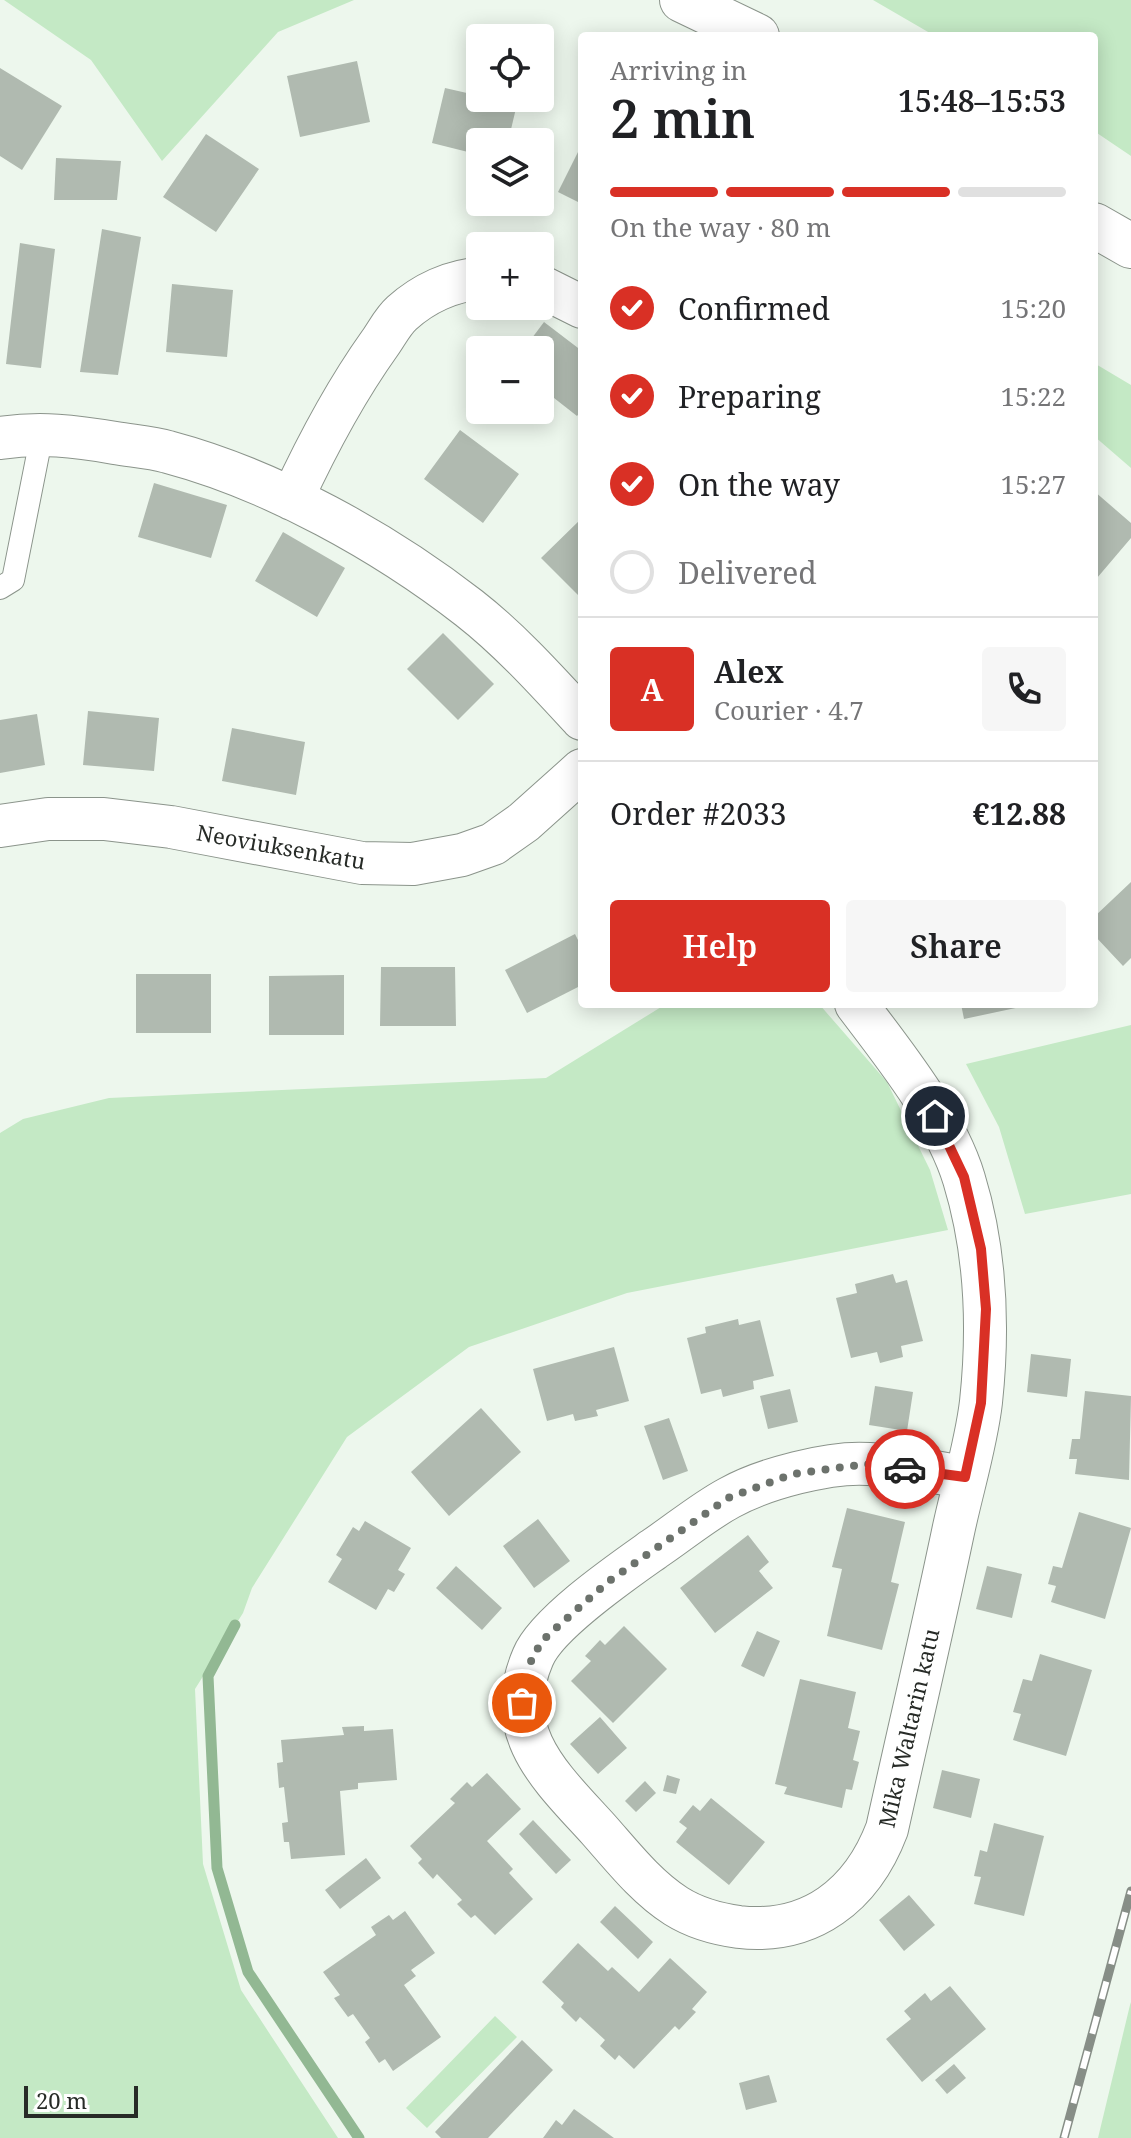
<!DOCTYPE html>
<meta charset="utf-8">
<style>
body{margin:0;font-family:"Noto Serif",serif;background:#f6f6f6;color:#202124;height:100vh;display:flex;flex-direction:column;font-size:30px;white-space:nowrap}
*{box-sizing:border-box;margin:0}
p{font-size:26px;color:#757577}
.icon{flex:none;width:44px;height:44px;fill:none;stroke:currentColor;stroke-width:2;stroke-linecap:round;stroke-linejoin:round}
.map{position:relative;flex:1;overflow:hidden}
.details{position:absolute;left:578px;top:32px;width:520px;height:976px;display:flex;flex-direction:column;background:#fff;border-radius:8px;box-shadow:0 4px 20px #0003}
.details>*{flex:none}
.buttons{position:absolute;left:466px;top:24px;display:grid;gap:16px}
.buttons a{display:grid;place-items:center;width:88px;height:88px;border-radius:8px;background:#fff;box-shadow:0 4px 20px #0003;font-size:40px}
.scale{position:absolute;left:24px;bottom:20px;width:114px;box-sizing:border-box;padding-left:8px;border:4px solid #272b27;border-top:0;font-size:22px;line-height:28px;white-space:nowrap;color:#272b27;-webkit-text-stroke:6px #fff;paint-order:stroke}
.pin{position:absolute;display:grid;place-items:center;width:68px;height:68px;color:#fff;margin:-34px;border:4px solid #fff;border-radius:50%;box-shadow:0 2px 8px #0007}
.courier{position:absolute;display:grid;place-items:center;width:80px;height:80px;margin:-40px;border:6px solid #d93025;border-radius:50%;background:#fff;color:#222;box-shadow:0 2px 10px #0007}
.headline em{font-style:normal;font-weight:600}
.headline div{display:flex;flex-direction:column-reverse}
.headline{display:flex;align-items:center;justify-content:space-between;height:136px;padding:0 32px}
h1{font-size:52px;font-weight:600;line-height:60px}
.bar{display:grid;grid-template-columns:repeat(4,1fr);gap:12px 8px;align-content:center;height:96px;padding:0 32px}
.bar i{height:10px;border-radius:6px;background:#e0e0e0}
.bar .current{background:#d93025}
.bar p{grid-column:span 4}
.line{display:flex;align-items:center;gap:20px;padding:0 32px;border-top:2px solid #e0e0e0}
.line div{flex:1}
.round{display:grid;place-items:center;flex:none;width:84px;height:84px;border-radius:8px;background:#f6f6f6}
ol{padding:0 32px;list-style:none}
li{display:flex;align-items:center;gap:24px;height:88px}
li p{margin-inline-start:auto}
li .icon{padding:8px;border-radius:50%;background:#d93025;color:#fff;stroke-width:4}
li:last-child{color:#757577}
li i{width:44px;height:44px;border:4px solid #e0e0e0;border-radius:50%}
.cta{display:flex;gap:16px;margin-top:auto;padding:16px 32px}
.cta a{flex:1;height:92px;border-radius:8px;background:#d93025;color:#fff;font-size:32px;font-weight:600;line-height:92px;text-align:center}
.cta a+a{background:#f6f6f6;color:#202124}
.map>svg:first-child{display:block}
</style>
<div class="map">
<svg width="1131" height="2138" viewBox="0 0 1131 2138">
<rect width="100%" height="100%" fill="#edf7ed"/>
<path fill="#c4e9c5" d="M4,0H354L278,32L162,161L91,60Z
M873,0H1131V156L1094,131V36H935Z
M1094,363L1131,385V468L1094,436Z
M666,1004H819L887,1082L930,1170L948,1230L627,1293L469,1347L347,1437L252,1588L243,1613L195,1689L203,1864L241,1990L338,2138H0V1133L23,1119L109,1098L546,1078Z
M1131,1025V1194L1025,1214L999,1127L966,1064Z
M1131,2002V2138H1098L1130,2005Z
M495,2016L517,2037L427,2128L406,2108Z"/>
<g fill="none" stroke-linecap="round" stroke-linejoin="round">
<path stroke="#92b893" stroke-width="11" d="M235,1625L208,1676L217,1868L248,1972L359,2138"/>
</g>
<path fill="#b0bab0" d="M357,61L370,122L300,137L287,76Z
M0,68L62,106L22,170L0,156Z
M445,88L480,96V98L517,104L508,142H480V155L432,143Z
M206,134L259,169L216,232L163,197Z
M582,144V204L558,192Z
M56,158L121,161L117,200H54Z
M102,229L141,237L118,375L80,372Z
M20,243L55,249L41,368L6,364Z
M172,284L233,290L227,357L166,352Z
M544,322L582,351V410L577,416L540,387V350H523Z
M460,430L519,474L483,523L424,479Z
M154,483L227,505L211,558L138,537Z
M1094,491L1131,523V538L1097,578L1094,576Z
M582,518V599L541,558Z
M283,532L345,568L317,617L255,581Z
M443,633L494,684L458,720L407,669Z
M88,711L159,718L154,771L83,765Z
M37,714L45,765L0,773V720Z
M232,728L305,742L296,795L222,781Z
M1131,882V958L1123,966L1094,935V917Z
M575,934L582,948V985L527,1013L505,970Z
M381,967H455L456,1026H380Z
M136,974H211V1033H136Z
M344,975V1035H269V976Z
M961,1004H1030V1005L964,1019Z
M893,1274L896,1283L907,1280L923,1341L901,1346L903,1357L880,1363L877,1352L851,1358L836,1298L857,1293L855,1284Z
M738,1319L739,1325L760,1320L774,1376L753,1381L754,1389L723,1397L721,1389L701,1394L687,1338L706,1333L705,1327Z
M614,1347L629,1401L596,1410L598,1416L575,1421L573,1414L547,1421L533,1369Z
M1031,1354L1071,1359L1067,1397L1027,1392Z
M875,1386L913,1392L907,1431L869,1425Z
M790,1389L798,1422L768,1429L760,1396Z
M1085,1391L1131,1396L1129,1480L1075,1474L1077,1459H1069L1072,1439H1080Z
M481,1408L521,1452L449,1516L411,1472Z
M669,1418L688,1471L663,1480L644,1426Z
M847,1508L905,1522L891,1582L899,1584L882,1650L827,1636L842,1569L832,1567Z
M1079,1512L1131,1528L1105,1619L1051,1602L1056,1586L1048,1584L1053,1566L1062,1568Z
M538,1519L570,1561L534,1588L503,1546Z
M365,1521L411,1548L398,1570L405,1574L394,1592L388,1589L376,1610L328,1582L342,1559L336,1555L353,1527L359,1531Z
M748,1535L769,1562L759,1571L773,1588L715,1633L680,1588Z
M456,1566L502,1608L482,1630L436,1588Z
M987,1566L1022,1574L1012,1618L976,1609Z
M624,1626L667,1669L613,1723L571,1681L591,1661L585,1656L600,1640L605,1645Z
M757,1631L780,1641L764,1677L741,1666Z
M1040,1654L1092,1670L1066,1756L1013,1740L1021,1714L1013,1712L1023,1679L1032,1681Z
M800,1679L856,1692L848,1728L860,1731L853,1760L859,1762L852,1790L846,1789L842,1808L784,1794L787,1787L775,1784Z
M600,1717L627,1748L598,1774L570,1744Z
M364,1726V1731L393,1729L397,1780L358,1783V1789L340,1791L345,1855L291,1859L289,1842H284L282,1823L288,1822L284,1787L279,1788L277,1763L283,1762L281,1740L344,1735L342,1727Z
M942,1770L980,1779L971,1818L933,1808Z
M487,1773L521,1809L487,1841L513,1869L509,1873L533,1899L495,1935L475,1915L471,1918L457,1904L462,1900L437,1874L433,1879L418,1863L422,1859L410,1846L455,1803L450,1799L467,1782L472,1787Z
M667,1775L680,1779L676,1794L663,1791Z
M645,1781L656,1793L636,1812L625,1801Z
M711,1798L765,1842L729,1885L676,1842L687,1828L679,1822L693,1805L700,1811Z
M533,1820L571,1860L556,1874L519,1834Z
M994,1823L1044,1836L1024,1916L974,1904L981,1877L974,1876L980,1850L987,1852Z
M366,1858L381,1878L340,1909L325,1890Z
M909,1895L935,1925L904,1951L879,1920Z
M615,1906L653,1942L638,1959L600,1922Z
M405,1911L435,1953L411,1970L416,1976L404,1985L441,2037L393,2071L385,2059L379,2063L365,2042L370,2038L353,2014L348,2017L334,1998L340,1995L323,1972L376,1935L371,1927L389,1915L393,1920Z
M578,1943L608,1971L612,1967L639,1992L670,1958L707,1992L692,2009L696,2012L679,2030L675,2026L634,2069L619,2055L615,2060L600,2046L605,2040L580,2017L576,2022L561,2007L564,2003L542,1982Z
M950,1986L986,2029L922,2082L886,2039L911,2019L904,2011L925,1993L931,2001Z
M522,2040L553,2070L488,2138H441L435,2132Z
M954,2064L966,2078L947,2094L935,2080Z
M769,2075L777,2102L746,2110L739,2083Z
M574,2109L614,2138H543L556,2120L562,2125Z"/>
<g fill="none" stroke-linecap="round" stroke-linejoin="round">
<g stroke="#8b948b" stroke-width="24">
<path id="service" d="M0,588L13,580L42,434"/>
</g>
<g stroke="#8b948b" stroke-width="44">
<path id="minor" d="M540,286L582,307
M0,438C40,432 75,436 115,443C132,446 151,447 168,452C273,480 384,542 469,608C510,640 546,680 582,719
M292,499C317,445 345,392 380,343C387,333 393,321 402,313C423,294 452,280 480,279
M0,826L48,819H104L171,827L362,863L413,864L462,855L493,844L524,822L582,770
M856,1004C894,1054 946,1119 964,1179C986,1251 989,1327 981,1402C976,1445 962,1489 953,1532C932,1632 909,1730 887,1829C862,1895 811,1935 739,1927C717,1924 695,1918 676,1906C646,1887 622,1856 599,1830C552,1778 500,1733 533,1657C547,1623 623,1571 654,1549C678,1533 703,1512 729,1498C763,1479 830,1461 869,1464C901,1466 933,1472 965,1477"/>
</g>
<g stroke="#8b948b" stroke-width="46">
<path id="tertiary" d="M682,0L757,36
M1094,225L1131,246"/>
</g>
<use href="#service" stroke="#fff" stroke-width="22"/>
<use href="#minor" stroke="#fff" stroke-width="42"/>
<use href="#tertiary" stroke="#fff" stroke-width="44"/>
<g stroke="#878e87" stroke-width="9">
<path id="rail" d="M1064,2138L1131,1891"/>
</g>
<use href="#rail" stroke="#fff" stroke-width="6" stroke-dasharray="18" stroke-linecap="butt"/>
</g>
<g fill="none" stroke-linecap="round" stroke-linejoin="round">
<path stroke="#6c726c" stroke-width="8" stroke-dasharray="0 14.4" d="M522,1703L523,1687L533,1655L547,1636L609,1581L728,1498L793,1474L866,1464L905,1469"/>
<path stroke="#d93025" stroke-width="10" d="M905,1469L965,1477L981,1403L986,1309L981,1249L964,1177L935,1116"/>
</g>
<g text-anchor="middle" stroke-width="7" stroke-linejoin="round" paint-order="stroke">
<g font-size="22" fill="#272b27" stroke="#fff">
<text transform="translate(281 847) rotate(10)" y="8">Neoviuksenkatu</text>
<text transform="translate(909 1728) rotate(-77)" y="8">Mika Waltarin katu</text>
</g>
</g>
</svg>
<div class="buttons">
<a><svg class="icon" aria-label="locate" viewBox="0 0 24 24"><circle cx="12" cy="12" r="6"/><path d="M12 2v4M12 18v4M2 12h4M18 12h4"/></svg></a>
<a><svg class="icon" aria-label="layers" viewBox="0 0 24 24"><path d="M12 4l9 5-9 5-9-5zM3 14l9 5 9-5"/></svg></a>
<a>+</a>
<a>−</a>
</div>
<div class="scale">20 m</div>
<div class="pin" style="left:522px;top:1703px;background:#ea580c"><svg class="icon" aria-label="bag" viewBox="0 0 24 24"><path d="M5 8h14l-1 12H6zM9 8a3 3 0 0 1 6 0"/></svg></div>
<div class="pin" style="left:935px;top:1116px;background:#1f2937"><svg class="icon" aria-label="home" viewBox="0 0 24 24"><path d="M3 11l9-7 9 7M6 9v11h12V9"/></svg></div>
<div class="courier" style="left:905px;top:1469px"><svg class="icon" aria-label="car" viewBox="0 0 24 24"><path d="M5 17H2v-5l4-1 3-4h7l3 4 3 1v5h-3M9 17h6M6 11h13"/><circle cx="7" cy="17" r="2"/><circle cx="17" cy="17" r="2"/></svg></div>
<section class="details">
<div class="headline"><div><h1>2 min</h1><p>Arriving in</p></div><em>15:48–15:53</em></div>
<div class="bar"><i class="current"></i><i class="current"></i><i class="current"></i><i></i><p>On the way · 80 m</p></div>
<ol>
<li><svg class="icon" aria-label="check" viewBox="0 0 24 24"><path d="M5 12l5 5 9-10"/></svg>Confirmed<p>15:20</p></li>
<li><svg class="icon" aria-label="check" viewBox="0 0 24 24"><path d="M5 12l5 5 9-10"/></svg>Preparing<p>15:22</p></li>
<li><svg class="icon" aria-label="check" viewBox="0 0 24 24"><path d="M5 12l5 5 9-10"/></svg>On the way<p>15:27</p></li>
<li><i></i>Delivered</li>
</ol>
<div class="line" style="height:144px"><b class="round" style="background:#d93025;color:#fff">A</b><div><b>Alex</b><p>Courier · 4.7</p></div><a class="round"><svg class="icon" aria-label="phone" viewBox="0 0 24 24"><path d="M5 4h4l2 5-3 2q2 4 5 5l2-3 5 2v4C11 20 4 13 5 4z"/></svg></a></div>
<div class="line" style="height:104px"><div>Order #2033</div><b>€12.88</b></div>
<div class="cta"><a>Help</a><a>Share</a></div>
</section>
</div>
